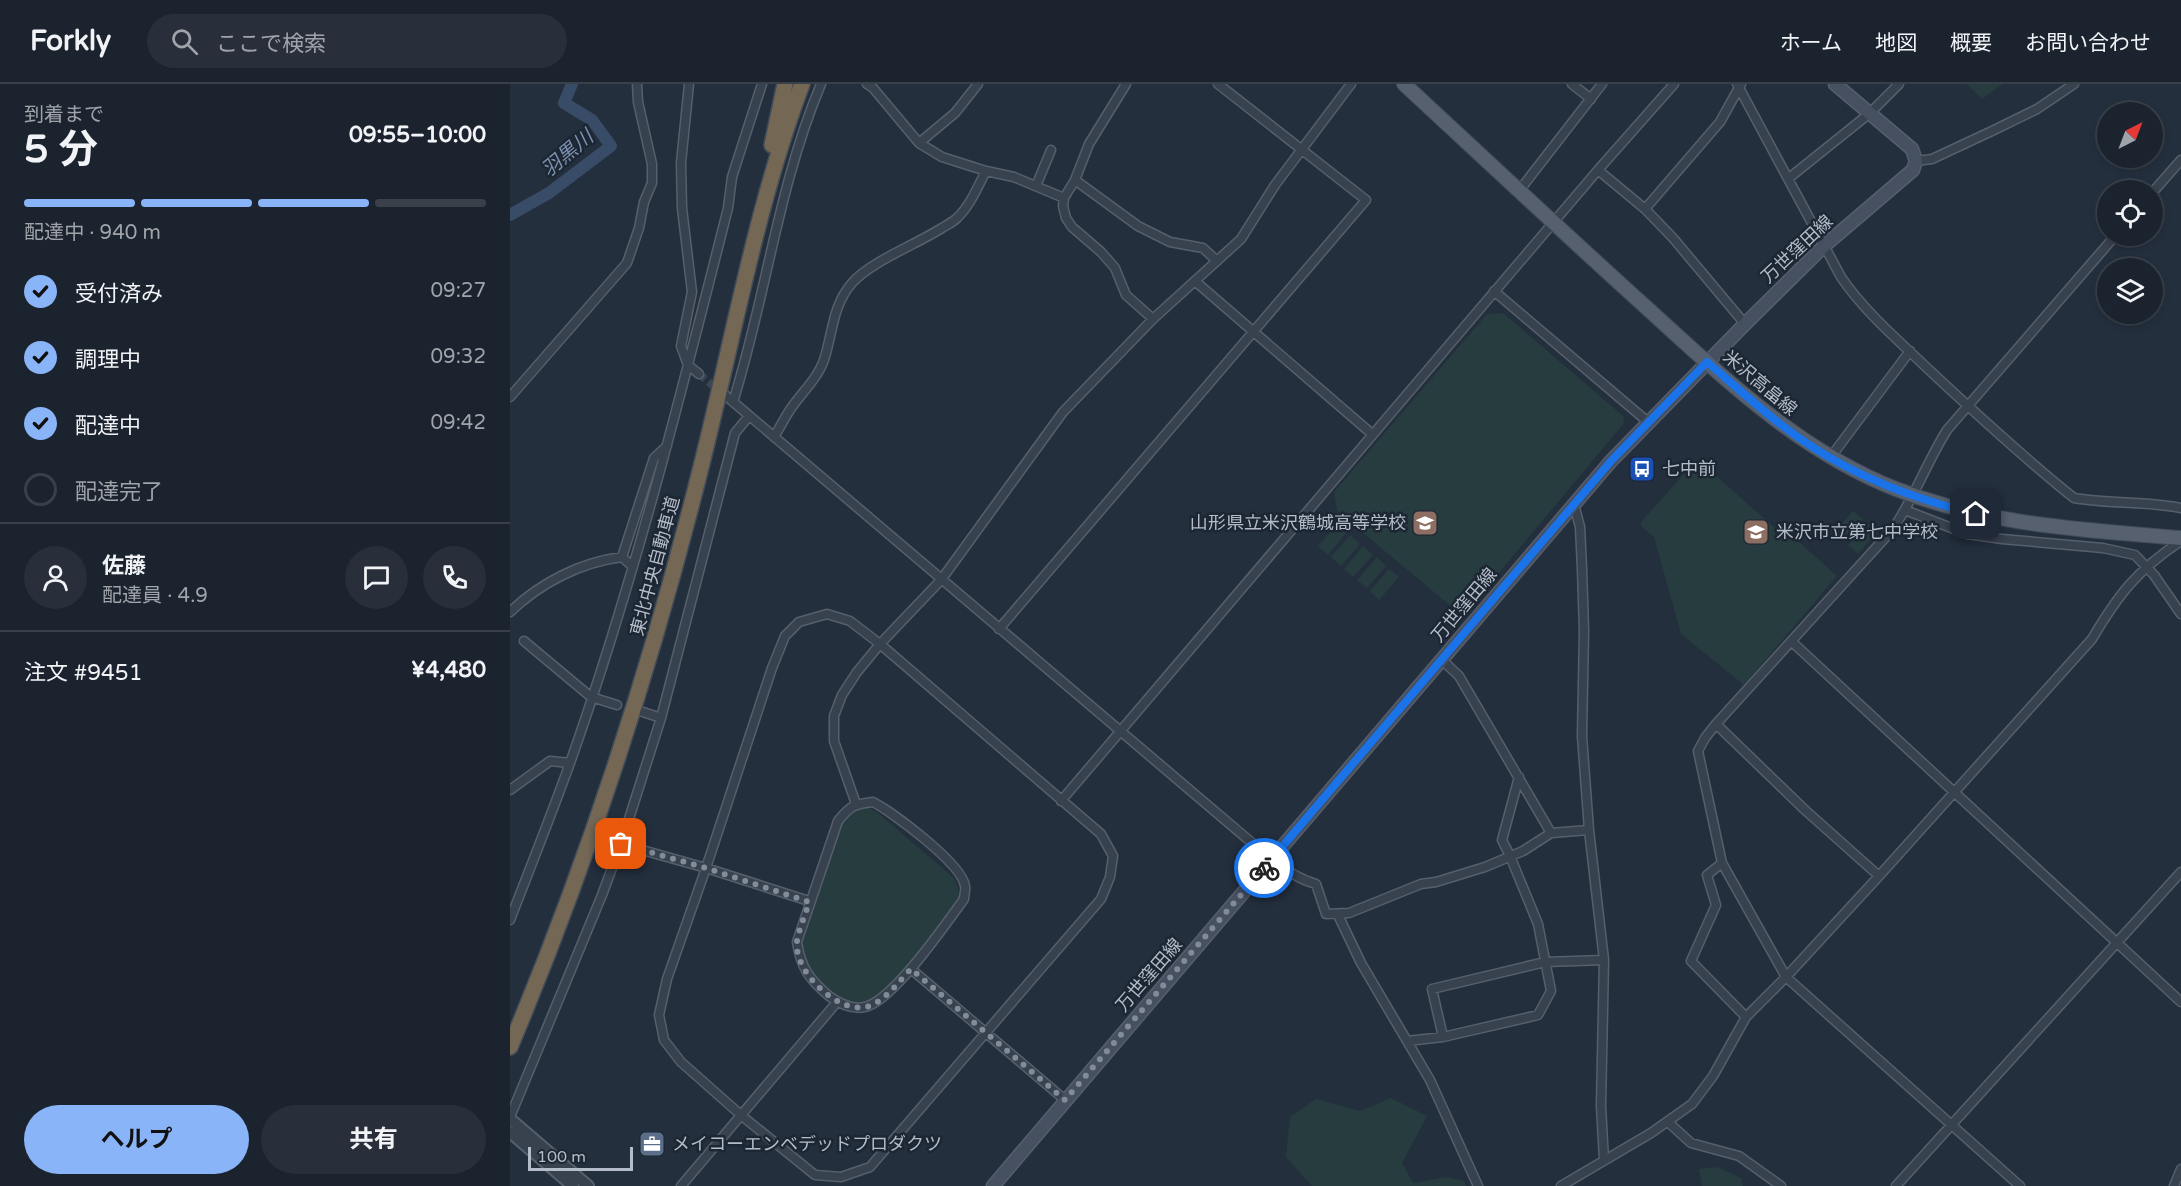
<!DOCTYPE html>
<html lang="ja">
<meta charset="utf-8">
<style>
body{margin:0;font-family:"Varela Round","Noto Sans JP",sans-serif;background:#282f3a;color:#f1f3f6;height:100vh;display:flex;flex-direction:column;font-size:22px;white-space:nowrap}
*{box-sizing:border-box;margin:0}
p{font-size:20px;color:#a0a4aa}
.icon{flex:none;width:33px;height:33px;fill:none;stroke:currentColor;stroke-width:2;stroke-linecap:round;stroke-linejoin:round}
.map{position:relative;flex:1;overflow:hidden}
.drawer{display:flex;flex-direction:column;background:#1b232e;width:510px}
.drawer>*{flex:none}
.needle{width:39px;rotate:42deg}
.tools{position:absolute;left:1587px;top:18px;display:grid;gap:12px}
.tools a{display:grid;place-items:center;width:66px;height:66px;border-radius:50%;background:#1b232e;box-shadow:0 3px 9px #0003,0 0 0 2px #39404a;font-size:30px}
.scale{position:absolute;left:18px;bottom:15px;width:105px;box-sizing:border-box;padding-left:6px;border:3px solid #b4bcc9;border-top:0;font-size:16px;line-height:21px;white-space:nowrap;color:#b4bcc9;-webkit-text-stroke:4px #1d2633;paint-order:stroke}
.pin{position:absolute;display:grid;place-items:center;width:51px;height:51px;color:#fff;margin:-26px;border-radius:12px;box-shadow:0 3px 9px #0006}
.courier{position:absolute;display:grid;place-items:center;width:60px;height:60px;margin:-30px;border:4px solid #1a73e8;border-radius:50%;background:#fff;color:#222;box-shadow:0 2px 8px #0007}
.headline em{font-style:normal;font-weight:700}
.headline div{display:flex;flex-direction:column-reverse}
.headline{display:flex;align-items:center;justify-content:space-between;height:102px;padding:0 24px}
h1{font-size:39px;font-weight:700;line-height:45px}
.bar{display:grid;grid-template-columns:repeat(4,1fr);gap:9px 6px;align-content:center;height:72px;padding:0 24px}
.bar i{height:8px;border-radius:4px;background:#39404a}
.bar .selected{background:#8ab4f8}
.bar p{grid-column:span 4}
.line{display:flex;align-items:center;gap:15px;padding:0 24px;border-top:2px solid #39404a}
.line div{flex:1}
.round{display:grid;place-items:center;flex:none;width:63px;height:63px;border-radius:32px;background:#282f3a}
ol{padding:0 24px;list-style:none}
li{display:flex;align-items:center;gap:18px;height:66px}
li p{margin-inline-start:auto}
li .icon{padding:6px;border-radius:50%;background:#8ab4f8;color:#111;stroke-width:4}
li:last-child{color:#a0a4aa}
li i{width:33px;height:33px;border:3px solid #39404a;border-radius:50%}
.cta{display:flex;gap:12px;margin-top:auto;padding:12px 24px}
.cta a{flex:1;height:69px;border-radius:36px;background:#8ab4f8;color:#111;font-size:24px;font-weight:700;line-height:69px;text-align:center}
.cta a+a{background:#282f3a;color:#f1f3f6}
header{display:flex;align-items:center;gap:36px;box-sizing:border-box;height:84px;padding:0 30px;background:#1b232e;border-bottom:2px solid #39404a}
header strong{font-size:28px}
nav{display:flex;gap:33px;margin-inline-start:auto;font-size:21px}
.search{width:420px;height:54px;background:#282f3a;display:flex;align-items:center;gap:15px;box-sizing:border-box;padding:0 21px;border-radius:33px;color:#a0a4aa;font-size:22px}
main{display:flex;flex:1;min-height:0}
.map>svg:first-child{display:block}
</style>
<header>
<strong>Forkly</strong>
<div class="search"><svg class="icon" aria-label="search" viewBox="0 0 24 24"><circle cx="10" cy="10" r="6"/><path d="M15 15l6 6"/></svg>ここで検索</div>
<nav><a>ホーム</a><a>地図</a><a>概要</a><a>お問い合わせ</a></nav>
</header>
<main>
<section class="drawer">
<div class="headline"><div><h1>5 分</h1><p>到着まで</p></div><em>09:55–10:00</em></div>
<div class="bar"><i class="selected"></i><i class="selected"></i><i class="selected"></i><i></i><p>配達中 · 940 m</p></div>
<ol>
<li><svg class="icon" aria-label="check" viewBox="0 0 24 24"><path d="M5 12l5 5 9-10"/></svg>受付済み<p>09:27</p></li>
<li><svg class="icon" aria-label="check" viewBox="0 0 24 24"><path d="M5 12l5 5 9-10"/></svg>調理中<p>09:32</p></li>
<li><svg class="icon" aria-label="check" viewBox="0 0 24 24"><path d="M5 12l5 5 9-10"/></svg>配達中<p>09:42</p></li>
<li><i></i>配達完了</li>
</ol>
<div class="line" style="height:108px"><a class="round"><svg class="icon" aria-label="person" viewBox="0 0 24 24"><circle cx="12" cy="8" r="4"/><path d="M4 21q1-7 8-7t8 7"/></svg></a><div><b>佐藤</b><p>配達員 · 4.9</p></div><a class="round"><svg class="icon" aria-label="chat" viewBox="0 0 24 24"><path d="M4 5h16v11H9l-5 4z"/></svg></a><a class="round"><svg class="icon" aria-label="phone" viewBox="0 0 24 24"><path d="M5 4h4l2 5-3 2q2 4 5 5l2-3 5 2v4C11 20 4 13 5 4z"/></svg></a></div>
<div class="line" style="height:78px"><div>注文 #9451</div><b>¥4,480</b></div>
<div class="cta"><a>ヘルプ</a><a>共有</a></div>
</section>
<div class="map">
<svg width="1671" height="1102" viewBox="0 0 1671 1102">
<rect width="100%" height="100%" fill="#242f3e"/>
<path fill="#263c3f" d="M1457,0H1493L1472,15Z
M993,229L1113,332L1114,339L958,526L949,529L827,427L824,408L977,230Z
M1187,375L1275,453L1279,449L1327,492L1234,601L1171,550L1144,453L1131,442L1132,437Z
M1343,427L1353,435L1334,458L1324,449Z
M1358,439L1368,447L1348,470L1338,461Z
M828,440L837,448L818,471L808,462Z
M840,451L850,460L831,482L821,473Z
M853,462L863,471L843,493L834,485Z
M867,473L876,482L857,504L847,496Z
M879,485L889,493L869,516L860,507Z
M358,723L368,729L444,794L448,803L449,815L368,920C363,924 359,928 352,928C336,928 296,895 288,882L291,863L330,740C338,729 344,725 358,723Z
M881,1014L917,1032L892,1079L903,1099L936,1093L954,1097L956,1102H802L776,1073L780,1033L806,1015L850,1027Z
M1207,1083L1231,1094L1233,1102H1192L1189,1085Z"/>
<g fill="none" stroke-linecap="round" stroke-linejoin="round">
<path stroke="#394c67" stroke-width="12" d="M0,131L39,109L101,62L82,36L54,19L62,0"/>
<path stroke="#3a4453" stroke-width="8" stroke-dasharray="8 4" stroke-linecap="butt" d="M189,290L212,309"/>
<g stroke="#565f6c" stroke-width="11">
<path id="minor" d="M179,0L171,79L172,124L182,208L171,262L178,281L189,290
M357,0L363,4L409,59L432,73L476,87L504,93L554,114
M616,0L579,60L565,96L554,114L553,122L556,134L562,143L591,168L605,184L616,211L643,235
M1062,0L1081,15
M1227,0L1331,193C1354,227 1387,255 1416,283C1464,328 1513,373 1564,414C1599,420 1636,417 1671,424
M409,59L445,29L468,0
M1406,77L1422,75L1482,47L1527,25L1564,0
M1088,86L1135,125L1163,154L1235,240
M1279,94L1360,29L1389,0
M565,96L628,142L660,158L693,164L707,177
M526,102L541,66
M1009,107L1092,0
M1642,109L1671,76
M1135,125L1210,38L1231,0
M686,198L862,350
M984,207L1138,338
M215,311L761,775C776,786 788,795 806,800L816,830L839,829L911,800L926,798L975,783L1013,767L1041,749L1079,746
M0,313L117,179L129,144L134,118L142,99V80L128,18L127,0
M223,318C256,213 268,102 311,0
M264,353C269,345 273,337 278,329C289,311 307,296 314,276C323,249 322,222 342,199C360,178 407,160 432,144C437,141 443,138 447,134C460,122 468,102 476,87
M1320,374L1400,267
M1064,420L1070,443L1072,485L1074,547L1072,652L1079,746L1094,876L1091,1022L1094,1076
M1395,426L1457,450L1492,455L1593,464L1625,471L1644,491L1671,530
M112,473L144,374L157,362
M0,528C30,499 71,478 112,473L122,482
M317,530L340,537L370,560L591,750L603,772L600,793L591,815L360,1083L331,1093L305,1091L232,1032L171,978L154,956L149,931L157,895L196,784L262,584L275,552L289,538Z
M489,545L856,116L708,0
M14,557L81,613L107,621
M1281,557L1671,918
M931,575L949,592L1041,749
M133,628L151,634
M1206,640L1295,726L1369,792
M0,706L40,677L60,679
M551,717L1088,86L1164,0
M363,718C384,729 452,780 455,802C456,805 454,811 454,815C435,841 386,912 358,922C344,927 330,920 319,912C299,895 291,884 287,858L328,737C340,722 344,720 363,718Z
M346,720L324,657V632L332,611L347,588L370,560L431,496L553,328L643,235L731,155L765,101L841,0
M111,760L196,784L299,817
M1212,779L1197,791L1206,821L1181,877L1236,933
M828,831L851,879L920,996L968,1102
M0,836C20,784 41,732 60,679C124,498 171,310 218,124L222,93L252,0
M401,885L555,1016
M933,953L922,905L1035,878L1094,876
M897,957L933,953L1028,931L1041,907L1028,840L1000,772L992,756L1009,693
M0,1033L92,811L111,760L151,634L225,349L239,332
M1158,1038L1181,1059L1229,1072L1271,1102
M171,1102L327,918
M1051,1102L1141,1049L1182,1020L1203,992L1236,933L1276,893L1369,792L1582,555C1608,511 1627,486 1671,457
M1386,1102L1671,788
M1510,1102L1276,893L1212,779L1188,667L1195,654L1206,640L1383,445C1404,414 1417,378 1437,346L1605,152
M1664,1102L1671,1085"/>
</g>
<g stroke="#565f6c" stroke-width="14">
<path id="tertiary" d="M0,1035L78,1102
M0,1048L63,1102"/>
</g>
<g stroke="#565f6c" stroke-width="15">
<path id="secondary" d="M483,1102L1101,377L1235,240L1314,162L1403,86L1406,77L1402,65L1325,0"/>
</g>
<g stroke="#414a57" stroke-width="16">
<path id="primary" d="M894,0C975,75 1056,151 1138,225C1214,294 1289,367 1386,405C1477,441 1575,446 1671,454"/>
</g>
<g stroke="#434c59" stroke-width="18">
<path id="motorway" d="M262,61L275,0
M0,963C78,778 140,586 189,391C222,262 245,125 292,0"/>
</g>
<use href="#minor" stroke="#38414e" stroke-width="8"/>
<use href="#tertiary" stroke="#38414e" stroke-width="10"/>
<use href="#secondary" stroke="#465061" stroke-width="12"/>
<use href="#primary" stroke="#56606e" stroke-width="14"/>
<use href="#motorway" stroke="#746855" stroke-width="15"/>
</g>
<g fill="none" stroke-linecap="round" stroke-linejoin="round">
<path stroke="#828b98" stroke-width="6" stroke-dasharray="0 10.8" d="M111,760L196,784L299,818C296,830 289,844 287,857C283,886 326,929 356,923C374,919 389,897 401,885L555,1016L754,784"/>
<path stroke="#1a73e8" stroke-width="8" d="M754,784L1101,377L1197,278C1231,307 1264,338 1301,362C1351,395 1408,416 1466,430"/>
</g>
<defs>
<g id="bus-square" transform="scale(1.35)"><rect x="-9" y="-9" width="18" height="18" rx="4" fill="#1a4fb4" stroke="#1d2633"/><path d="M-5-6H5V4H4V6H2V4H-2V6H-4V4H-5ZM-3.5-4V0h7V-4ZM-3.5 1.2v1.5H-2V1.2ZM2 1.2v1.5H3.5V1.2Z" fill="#fff"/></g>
<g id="school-square" transform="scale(1.35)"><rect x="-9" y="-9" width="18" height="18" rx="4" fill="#8d6e63" stroke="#1d2633"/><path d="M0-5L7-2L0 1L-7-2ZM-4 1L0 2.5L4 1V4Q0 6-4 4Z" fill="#fff"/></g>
<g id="office-square" transform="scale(1.35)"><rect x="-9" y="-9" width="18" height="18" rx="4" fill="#5c6f8a" stroke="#1d2633"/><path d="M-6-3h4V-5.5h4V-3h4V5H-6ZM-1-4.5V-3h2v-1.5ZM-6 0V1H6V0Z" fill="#fff"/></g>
</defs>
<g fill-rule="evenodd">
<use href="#bus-square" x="1132" y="385"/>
<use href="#school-square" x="915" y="439"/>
<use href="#school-square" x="1246" y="448"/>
<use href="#office-square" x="142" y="1060"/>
</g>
<g text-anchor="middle" stroke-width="5" stroke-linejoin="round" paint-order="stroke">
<g font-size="18" fill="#b4bcc9" stroke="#1d2633">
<text transform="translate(1287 165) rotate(-43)" y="6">万世窪田線</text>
<text transform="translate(1250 299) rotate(40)" y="6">米沢高畠線</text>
<text transform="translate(145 482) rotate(-75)" y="6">東北中央自動車道</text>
<text transform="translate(954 521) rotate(-50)" y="6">万世窪田線</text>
<text transform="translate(639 891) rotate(-49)" y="6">万世窪田線</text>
</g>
<g font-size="18" fill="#b4bcc9" stroke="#1d2633" text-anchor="start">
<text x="1152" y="391">七中前</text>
<text x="896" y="445" text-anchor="end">山形県立米沢鶴城高等学校</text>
<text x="1266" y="454">米沢市立第七中学校</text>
<text x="162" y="1066">メイコーエンベデッドプロダクツ</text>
</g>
<g font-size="20" font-style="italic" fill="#7c92b1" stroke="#1d2633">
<text transform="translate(57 69) rotate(-40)" y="7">羽黒川</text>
</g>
</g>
</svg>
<div class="tools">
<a><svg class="needle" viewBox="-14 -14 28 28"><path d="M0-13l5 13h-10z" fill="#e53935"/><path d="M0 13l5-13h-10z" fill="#a0a4aa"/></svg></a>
<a><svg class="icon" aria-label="locate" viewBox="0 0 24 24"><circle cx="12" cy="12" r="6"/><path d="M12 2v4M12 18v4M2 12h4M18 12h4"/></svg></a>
<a><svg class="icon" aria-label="layers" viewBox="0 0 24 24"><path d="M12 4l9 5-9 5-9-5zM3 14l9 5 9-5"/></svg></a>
</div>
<div class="scale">100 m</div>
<div class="pin" style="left:111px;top:760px;background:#ea580c"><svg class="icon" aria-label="bag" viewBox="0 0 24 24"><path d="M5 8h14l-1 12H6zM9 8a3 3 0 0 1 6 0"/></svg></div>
<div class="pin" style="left:1466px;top:430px;background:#1f2937"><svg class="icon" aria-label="home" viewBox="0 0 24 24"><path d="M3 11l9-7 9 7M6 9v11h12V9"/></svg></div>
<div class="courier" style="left:754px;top:784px"><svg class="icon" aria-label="bike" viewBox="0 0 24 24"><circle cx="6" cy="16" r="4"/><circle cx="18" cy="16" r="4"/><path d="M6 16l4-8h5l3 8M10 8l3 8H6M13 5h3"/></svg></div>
</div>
</main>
